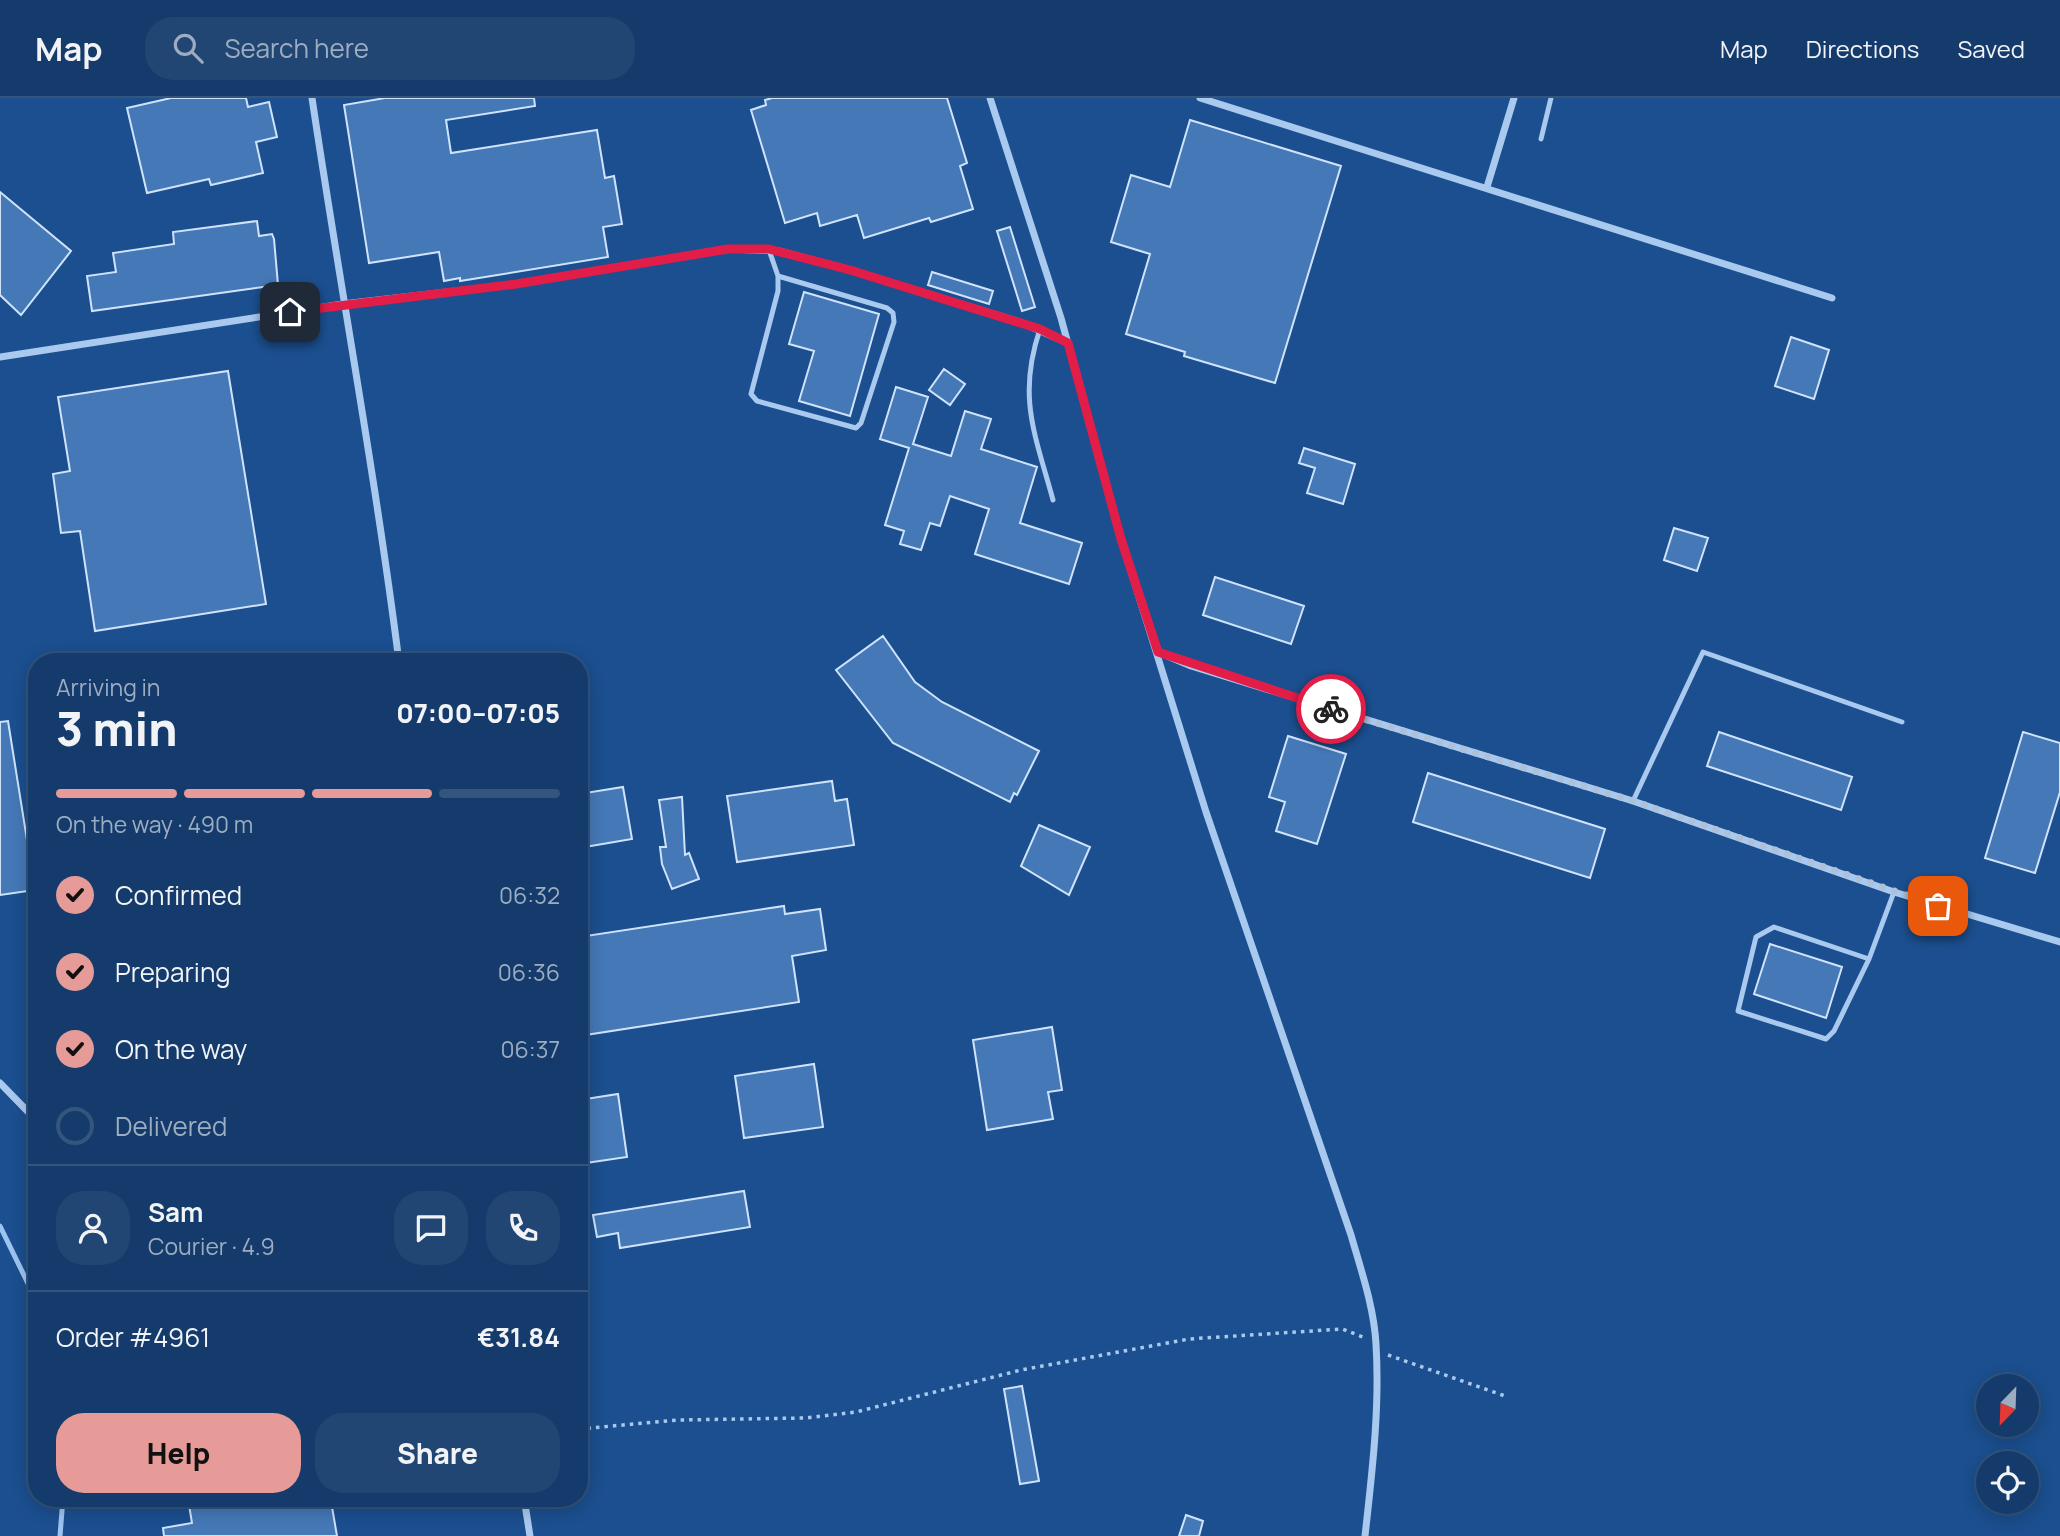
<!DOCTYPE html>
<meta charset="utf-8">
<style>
body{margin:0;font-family:Manrope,sans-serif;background:#214673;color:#f1f3f6;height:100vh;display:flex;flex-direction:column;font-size:26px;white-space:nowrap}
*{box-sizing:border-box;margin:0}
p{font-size:23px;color:#9dadc1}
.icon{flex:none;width:38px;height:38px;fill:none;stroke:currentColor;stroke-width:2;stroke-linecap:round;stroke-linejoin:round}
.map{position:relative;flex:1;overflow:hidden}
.details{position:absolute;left:28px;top:555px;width:560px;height:854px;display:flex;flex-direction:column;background:#143b6b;border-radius:28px;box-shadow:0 4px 18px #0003,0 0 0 2px #33557e}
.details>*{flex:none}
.needle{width:46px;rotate:203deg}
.fabs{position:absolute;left:1976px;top:1276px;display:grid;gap:14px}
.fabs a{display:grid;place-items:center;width:63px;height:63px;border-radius:50%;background:#143b6b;box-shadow:0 4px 18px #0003,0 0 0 2px #33557e;font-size:35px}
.pin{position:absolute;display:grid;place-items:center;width:60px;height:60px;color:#fff;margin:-30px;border-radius:14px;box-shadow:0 4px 10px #0006}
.courier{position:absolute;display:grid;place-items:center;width:70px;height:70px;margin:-35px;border:5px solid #e11d48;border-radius:50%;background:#fff;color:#222;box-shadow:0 2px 9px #0007}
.summary em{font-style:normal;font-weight:800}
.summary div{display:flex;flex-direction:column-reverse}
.summary{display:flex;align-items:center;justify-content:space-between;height:119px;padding:0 28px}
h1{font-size:46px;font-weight:800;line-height:52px}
.bar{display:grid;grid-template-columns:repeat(4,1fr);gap:10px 7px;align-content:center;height:84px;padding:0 28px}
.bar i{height:9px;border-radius:5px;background:#33557e}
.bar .on{background:#e69b98}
.bar p{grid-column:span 4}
.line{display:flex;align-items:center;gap:18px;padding:0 28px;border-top:2px solid #33557e}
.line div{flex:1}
.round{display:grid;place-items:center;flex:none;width:74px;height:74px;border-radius:28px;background:#214673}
ol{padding:0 28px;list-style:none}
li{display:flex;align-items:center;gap:21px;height:77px}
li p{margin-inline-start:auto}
li .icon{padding:7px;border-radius:50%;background:#e69b98;color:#111;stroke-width:4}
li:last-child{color:#9dadc1}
li i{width:38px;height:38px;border:4px solid #33557e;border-radius:50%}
.button{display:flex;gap:14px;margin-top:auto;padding:14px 28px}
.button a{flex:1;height:80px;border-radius:28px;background:#e69b98;color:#111;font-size:28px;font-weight:800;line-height:80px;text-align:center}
.button a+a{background:#214673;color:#f1f3f6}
header{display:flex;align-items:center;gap:42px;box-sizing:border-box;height:98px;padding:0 35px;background:#143b6b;border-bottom:2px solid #33557e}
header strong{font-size:33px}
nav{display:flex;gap:38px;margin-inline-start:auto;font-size:24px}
.search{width:490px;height:63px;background:#214673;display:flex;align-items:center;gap:18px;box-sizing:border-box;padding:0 24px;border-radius:28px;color:#9dadc1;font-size:26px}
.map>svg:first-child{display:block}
</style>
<header>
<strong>Map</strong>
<div class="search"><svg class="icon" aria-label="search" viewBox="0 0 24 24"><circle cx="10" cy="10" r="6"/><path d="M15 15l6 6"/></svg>Search here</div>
<nav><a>Map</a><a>Directions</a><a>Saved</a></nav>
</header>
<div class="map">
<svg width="2060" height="1438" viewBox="0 0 2060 1438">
<rect width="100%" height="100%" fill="#1b4f8f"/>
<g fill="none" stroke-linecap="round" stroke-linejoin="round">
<path stroke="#9cc4f0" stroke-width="5" d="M0,1128L37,1204
M60,1438L63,1400"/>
</g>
<path fill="#4478b7" stroke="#cfe3fa" stroke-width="2" d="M171,0H246L248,9L269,4L277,39L256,44L263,75L211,87L209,81L147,95L127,10Z
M385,0H534L535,8L446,22L451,55L597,32L605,80L614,78L622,126L603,129L608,159L460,183V180L444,183L439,154L369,165L344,7Z
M772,0H947L967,65L960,68L973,111L931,124L929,120L864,140L857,117L820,128L817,115L785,125L751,12L766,7L765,2Z
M1190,22L1341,68L1275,285L1184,258L1185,254L1126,236L1150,156L1111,144L1131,77L1170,89Z
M0,94L71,153L21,217L0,197Z
M257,123L259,138L272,136L274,141L278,187L92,213L87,178L116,174L113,155L174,146L173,134Z
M1010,129L1035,209L1022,213L997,133Z
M932,174L993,193L989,206L928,187Z
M804,194L879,216L850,318L799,303L814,253L789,246Z
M1791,239L1829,252L1814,301L1775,288Z
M944,271L965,286L950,307L929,292Z
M228,273L266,506L95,533L80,433L61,435L53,376L70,373L58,299Z
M896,289L928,299L913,346L951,358L965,313L991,321L981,351L1037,369L1020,425L1082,445L1069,486L975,456L989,411L950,398L940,428L930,425L921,452L900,446L904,433L885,427L909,350L880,341Z
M1304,350L1355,366L1343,406L1307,395L1315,370L1299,365Z
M1674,430L1708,440L1697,473L1664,462Z
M1215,479L1304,508L1291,546L1203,517Z
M883,538L915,584L942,604L1039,653L1017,697L1014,695L1010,704L893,645L836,572Z
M8,623L35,792L0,797V624Z
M1719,634L1852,679L1841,712L1707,668Z
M2023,634L2060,645V694L2035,775L1985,760Z
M1288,638L1346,656L1317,746L1276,733L1285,704L1269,699Z
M1428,675L1605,731L1590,780L1413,724Z
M832,683L835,703L847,701L854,747L737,764L727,698Z
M623,689L632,741L579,750V696Z
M682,699L685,757L689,755L699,781L672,791L662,766L660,749H666L659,702Z
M1039,727L1090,749L1069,797L1021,768Z
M784,808L785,816L820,811L826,852L792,858L799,904L579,938V839Z
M1770,846L1842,869L1826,920L1754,896Z
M1052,929L1062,992L1048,994L1053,1021L987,1032L973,942Z
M814,966L823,1029L744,1040L735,978Z
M618,996L627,1059L579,1066V1002Z
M744,1093L750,1129L620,1150L618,1135L597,1139L593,1117Z
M1022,1288L1039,1383L1020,1386L1004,1291Z
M234,1400H318L319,1405L331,1403L337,1438H164L163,1430L192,1425L189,1407Z
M1186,1417L1203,1423L1199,1438H1179Z"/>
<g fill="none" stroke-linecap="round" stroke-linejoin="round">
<path stroke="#a9c9ee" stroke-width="3.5" stroke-dasharray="3.5 5" stroke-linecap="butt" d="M1388,1257L1505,1298
M579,1331L678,1322L805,1320L856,1314L1021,1272L1189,1241L1342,1231L1363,1239"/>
<path stroke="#a9c9ee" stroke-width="5" d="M1541,41L1551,0
M769,152L778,178V193L751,296L757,303L856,330L861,325L894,224L893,215L887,210L778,178
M1040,231C1017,299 1035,336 1053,402
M1633,703L1703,554L1902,624
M1869,861L1774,829L1756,839L1738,913L1826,941L1834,933L1869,861L1894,794"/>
<path stroke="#a9c9ee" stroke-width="7" d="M312,0C340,188 375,375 399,564
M990,0L1061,220L1121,441L1206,714L1351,1137C1361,1172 1374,1209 1376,1246C1380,1310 1372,1375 1365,1438
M1200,0L1832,200
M1487,89L1514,0
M0,259L343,206L516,186L728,151L779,153L850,172L1020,224L1068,245
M1158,554L1191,568L1633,703L1894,794L2060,844
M0,985L37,1023
M128,1400L133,1405L165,1400
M524,1400L530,1438"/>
</g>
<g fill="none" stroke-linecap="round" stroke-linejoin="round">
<path stroke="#afc1d8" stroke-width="7" stroke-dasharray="0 12.6" d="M1331,611L1633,703L1938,808"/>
<path stroke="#e11d48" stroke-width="9" d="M290,214L516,186L728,151H769L850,172L1040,231L1068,245L1121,441L1158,554L1331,611"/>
</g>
</svg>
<div class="fabs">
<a><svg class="needle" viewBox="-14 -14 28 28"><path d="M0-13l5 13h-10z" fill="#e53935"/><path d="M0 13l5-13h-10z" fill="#9dadc1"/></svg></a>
<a><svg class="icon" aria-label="locate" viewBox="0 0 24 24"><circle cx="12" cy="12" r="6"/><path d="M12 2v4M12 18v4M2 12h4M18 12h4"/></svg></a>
</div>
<div class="pin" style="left:1938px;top:808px;background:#ea580c"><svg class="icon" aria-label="bag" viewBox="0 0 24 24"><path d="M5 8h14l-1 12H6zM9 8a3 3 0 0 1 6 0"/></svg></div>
<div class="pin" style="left:290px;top:214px;background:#1f2937"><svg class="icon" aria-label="home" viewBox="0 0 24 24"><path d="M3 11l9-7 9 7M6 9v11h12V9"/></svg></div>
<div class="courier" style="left:1331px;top:611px"><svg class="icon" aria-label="bike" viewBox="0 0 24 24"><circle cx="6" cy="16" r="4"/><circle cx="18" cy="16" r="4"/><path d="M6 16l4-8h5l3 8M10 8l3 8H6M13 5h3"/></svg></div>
<section class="details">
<div class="summary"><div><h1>3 min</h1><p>Arriving in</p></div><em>07:00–07:05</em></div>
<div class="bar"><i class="on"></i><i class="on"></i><i class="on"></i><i></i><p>On the way · 490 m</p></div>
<ol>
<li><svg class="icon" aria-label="check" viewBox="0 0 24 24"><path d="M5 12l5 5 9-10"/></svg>Confirmed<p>06:32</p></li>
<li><svg class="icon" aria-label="check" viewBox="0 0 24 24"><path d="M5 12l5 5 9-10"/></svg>Preparing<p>06:36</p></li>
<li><svg class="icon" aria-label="check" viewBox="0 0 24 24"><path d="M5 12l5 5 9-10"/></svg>On the way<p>06:37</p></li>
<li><i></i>Delivered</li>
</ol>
<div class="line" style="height:126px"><a class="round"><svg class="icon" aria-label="person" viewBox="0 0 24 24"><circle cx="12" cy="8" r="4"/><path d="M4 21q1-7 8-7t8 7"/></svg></a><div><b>Sam</b><p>Courier · 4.9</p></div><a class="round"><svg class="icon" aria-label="chat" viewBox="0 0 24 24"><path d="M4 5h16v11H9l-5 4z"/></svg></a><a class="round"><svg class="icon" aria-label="phone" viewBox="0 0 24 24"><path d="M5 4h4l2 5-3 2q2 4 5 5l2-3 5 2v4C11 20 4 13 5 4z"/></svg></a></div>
<div class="line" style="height:91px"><div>Order #4961</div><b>€31.84</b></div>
<div class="button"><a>Help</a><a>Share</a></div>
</section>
</div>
